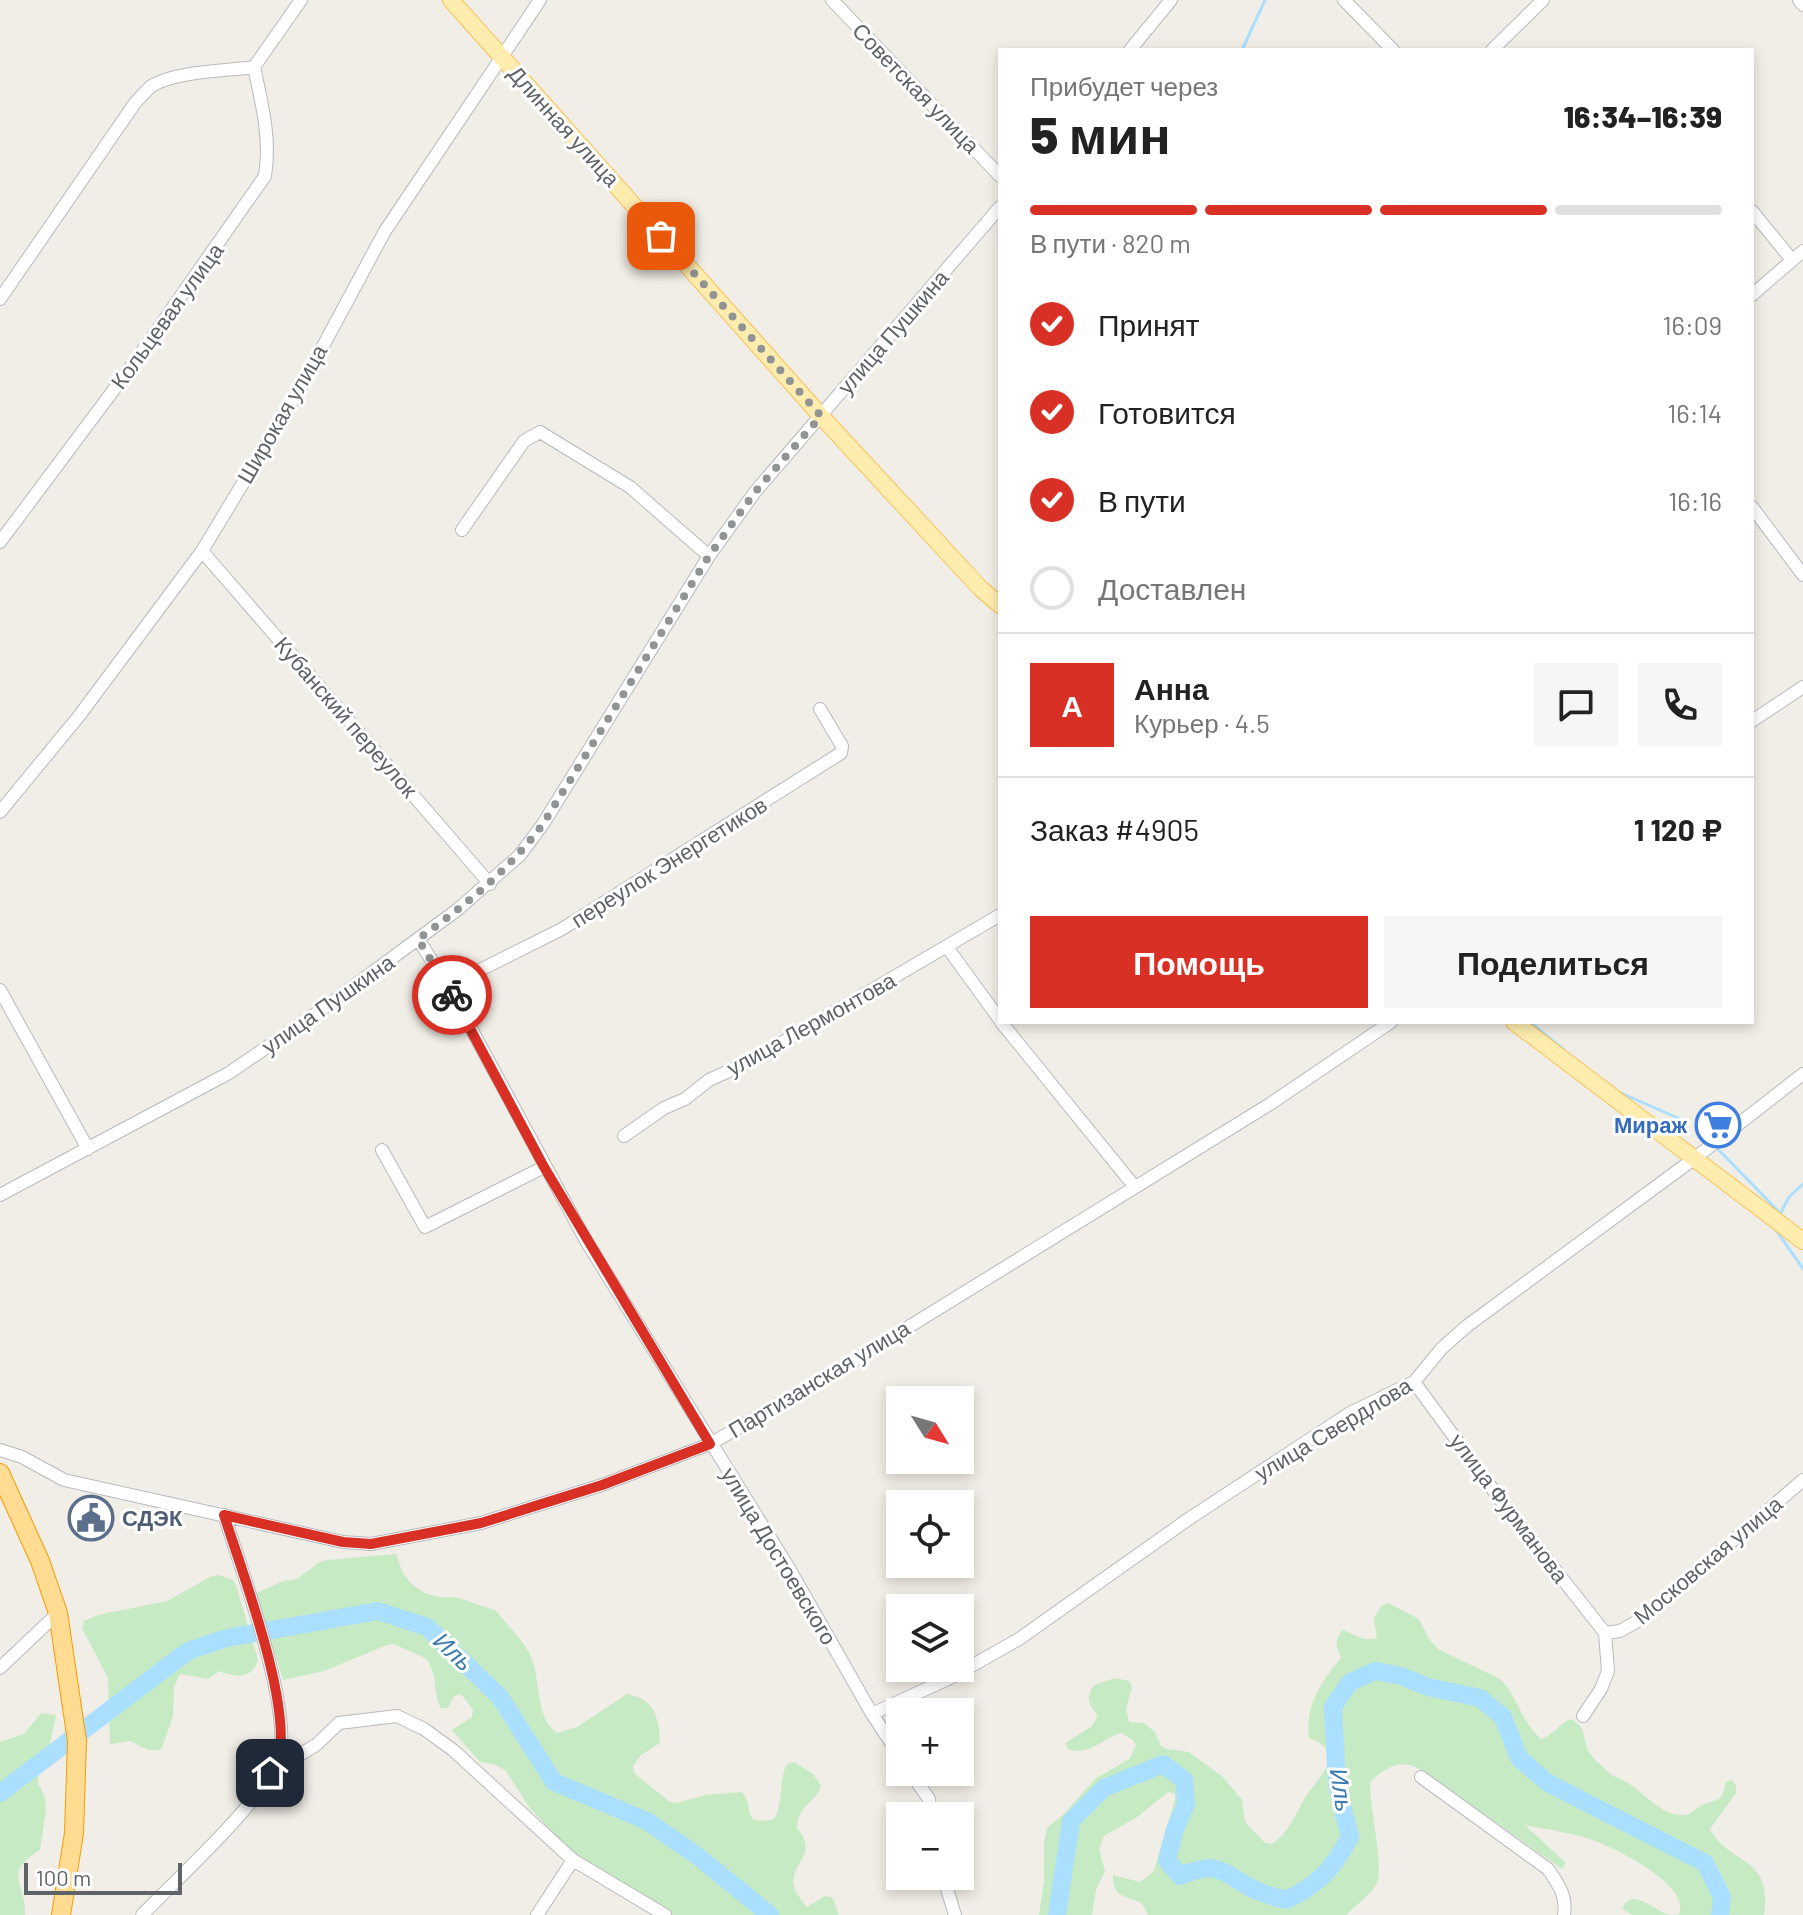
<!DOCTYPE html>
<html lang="ru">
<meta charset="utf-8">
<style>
body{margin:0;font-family:Barlow,sans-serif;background:#f6f6f6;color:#222;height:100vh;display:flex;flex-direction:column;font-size:30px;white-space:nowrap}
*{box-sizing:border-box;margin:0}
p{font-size:26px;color:#767676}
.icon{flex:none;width:44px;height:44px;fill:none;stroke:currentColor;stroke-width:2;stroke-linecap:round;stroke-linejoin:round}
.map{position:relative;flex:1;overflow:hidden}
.drawer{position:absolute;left:998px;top:48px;width:756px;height:976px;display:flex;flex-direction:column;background:#fff;border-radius:0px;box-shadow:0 4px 12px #0003}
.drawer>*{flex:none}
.needle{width:52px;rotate:127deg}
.controls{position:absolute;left:886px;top:1386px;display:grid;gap:16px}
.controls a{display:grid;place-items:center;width:88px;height:88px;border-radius:0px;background:#fff;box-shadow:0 4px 12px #0003;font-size:40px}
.scale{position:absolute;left:24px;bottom:20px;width:158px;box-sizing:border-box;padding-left:8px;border:4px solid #5e6368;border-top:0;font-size:22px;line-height:28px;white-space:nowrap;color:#5e6368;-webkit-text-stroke:6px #fff;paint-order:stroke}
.pin{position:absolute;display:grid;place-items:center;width:68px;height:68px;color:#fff;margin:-34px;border-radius:16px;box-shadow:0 4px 12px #0006}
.courier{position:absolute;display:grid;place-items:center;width:80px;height:80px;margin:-40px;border:6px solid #d93025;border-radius:50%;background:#fff;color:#222;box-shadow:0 2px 10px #0007}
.headline em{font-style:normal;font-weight:800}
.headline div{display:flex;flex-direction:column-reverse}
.headline{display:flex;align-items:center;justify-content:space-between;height:136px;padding:0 32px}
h1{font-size:52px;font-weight:800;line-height:60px}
.bar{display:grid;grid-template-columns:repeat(4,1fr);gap:12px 8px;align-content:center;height:96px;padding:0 32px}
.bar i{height:10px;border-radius:6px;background:#e0e0e0}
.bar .active{background:#d93025}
.bar p{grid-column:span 4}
.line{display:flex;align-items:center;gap:20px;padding:0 32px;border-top:2px solid #e0e0e0}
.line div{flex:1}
.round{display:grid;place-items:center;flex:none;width:84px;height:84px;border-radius:0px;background:#f6f6f6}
ol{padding:0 32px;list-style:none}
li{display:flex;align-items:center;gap:24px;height:88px}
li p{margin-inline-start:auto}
li .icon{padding:8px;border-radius:50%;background:#d93025;color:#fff;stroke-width:4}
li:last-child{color:#767676}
li i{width:44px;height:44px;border:4px solid #e0e0e0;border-radius:50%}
.button{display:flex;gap:16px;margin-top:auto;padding:16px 32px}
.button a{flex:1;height:92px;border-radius:0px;background:#d93025;color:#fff;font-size:32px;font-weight:800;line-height:92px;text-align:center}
.button a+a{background:#f6f6f6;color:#222}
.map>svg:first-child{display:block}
</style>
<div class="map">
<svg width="1803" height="1915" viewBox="0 0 1803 1915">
<rect width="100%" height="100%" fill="#f1eee7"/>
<path fill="#c6eac3" d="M397,1554C400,1576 416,1593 439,1597C445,1598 452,1596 458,1598C470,1601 482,1607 495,1610C507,1625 527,1643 533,1662C540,1684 536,1718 557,1733L577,1727L627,1694C655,1699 659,1718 660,1743L641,1755L633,1766L634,1773L670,1802L677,1803L706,1795L742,1792C756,1809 739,1826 774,1819C784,1803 778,1781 787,1764L794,1762L813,1774L821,1786C815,1804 798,1804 797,1828C826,1863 769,1865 807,1907L825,1896L832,1897L839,1915H672L568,1849L529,1807L506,1771L494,1764L480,1762L452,1730L472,1717L473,1710L461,1694L454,1696L448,1708H441C432,1693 439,1673 425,1658L394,1644L387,1645L324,1671L283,1680L256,1593L283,1581L297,1579L320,1562L328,1560Z
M219,1575L233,1580L236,1585L258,1660C252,1679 236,1678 219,1671L208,1679L180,1674L174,1687L173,1716L161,1750H148L130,1741L110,1744L108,1678L82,1628L84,1621L98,1615L167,1601L212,1576Z
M1388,1603L1419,1619L1429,1639L1438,1649L1500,1679C1518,1696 1521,1722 1541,1739C1554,1735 1559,1723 1571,1719C1587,1727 1582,1736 1588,1750C1591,1757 1599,1763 1605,1769C1613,1778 1621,1778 1631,1785C1647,1796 1664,1817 1685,1815C1692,1814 1696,1808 1702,1805C1719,1797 1721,1805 1726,1782L1732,1780L1736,1786V1793L1710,1829C1729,1866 1773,1854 1764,1915H1672L1679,1914C1691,1887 1621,1851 1600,1843C1577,1833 1549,1830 1525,1825L1566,1863L1562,1869L1420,1769C1399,1758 1386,1768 1370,1782C1369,1804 1384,1867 1377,1883C1372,1894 1355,1906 1346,1915H1148L1142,1903C1125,1896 1112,1897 1113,1875L1140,1882L1152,1873L1155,1867L1175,1800V1794L1168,1792L1137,1817L1104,1836L1099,1849L1105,1871L1096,1889L1092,1915H1039L1044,1881V1842L1047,1828L1064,1814L1095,1779L1129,1759L1136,1746L1133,1740L1121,1733C1103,1738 1089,1757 1068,1749L1065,1743L1091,1727L1098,1716C1090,1706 1084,1698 1094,1685L1115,1678L1129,1681L1132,1688L1126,1709L1129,1722L1144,1723L1155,1732L1161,1746L1167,1749L1189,1752L1223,1777L1242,1800L1245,1822L1265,1843L1272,1844C1288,1834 1296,1813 1305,1798C1315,1780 1351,1753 1309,1738C1305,1705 1321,1682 1341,1658C1336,1648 1334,1638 1343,1630L1364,1639H1377L1374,1618L1381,1606Z
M41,1713L56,1715L50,1744L39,1770L38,1783L45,1797L46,1810L40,1850C2,1873 26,1883 25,1915H0V1742L24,1734Z
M1632,1899C1646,1899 1657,1912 1671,1915H1633L1622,1909L1625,1903Z"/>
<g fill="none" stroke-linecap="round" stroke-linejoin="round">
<path stroke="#aadfff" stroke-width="3" d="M1242,50L1265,0
M1530,1022L1564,1050
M1621,1093L1687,1122
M1717,1148L1780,1213
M1779,1216L1789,1197L1803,1184
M1776,1230L1803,1269"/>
<path stroke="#aadfff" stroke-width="18" d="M0,1793L188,1651L227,1638L378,1611L427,1627L500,1697L554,1782L647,1821L696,1855L770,1915
M1057,1915L1071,1821L1104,1788L1163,1764L1184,1780L1186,1804L1175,1829L1167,1860L1180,1876C1221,1859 1221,1873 1255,1890C1264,1894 1275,1897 1285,1900C1316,1888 1335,1866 1350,1837L1337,1785L1333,1707L1350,1682L1376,1671L1401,1676L1428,1687L1480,1698L1503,1717L1519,1758L1548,1783L1705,1863L1722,1897L1720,1915"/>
<g stroke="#b7babe" stroke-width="14">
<path id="minor" d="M832,0L1000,176
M1344,0L1393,50
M1799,0L1803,5
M1130,50L1171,0
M1492,50L1543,0
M1752,211L1792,260
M1752,295L1803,251
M0,299L135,103C141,97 146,90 153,85C178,71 225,71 254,67
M1752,507L1803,575
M462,530L524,441L540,432L630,487L709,556
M0,542L139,356L265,176C271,139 262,104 254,67L301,0
M202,551L490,884
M1752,721L1803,687
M0,812L79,716L202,551L301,387L385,231L540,0
M418,939L448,986L585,1239L790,1570L872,1714L900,1756
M947,947L1000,1020
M448,986L562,929L841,753L842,746L820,709
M0,990L88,1149
M1001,1022L1134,1186
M624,1136L664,1108L685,1099L709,1080L747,1063L1000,915
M382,1150L425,1227L544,1167
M0,1195L229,1073L327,1006L457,910L520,855L543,824L709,556L755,492L1000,207
M1414,1382L1505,1506L1605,1633
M0,1450L22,1457L64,1480L343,1542L371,1544L481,1523L602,1485L710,1444L842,1368L1270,1104L1391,1022
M0,1668L58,1613
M872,1714L952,1677L1019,1639L1187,1520L1350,1413L1414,1382L1442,1348L1467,1326L1695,1158L1803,1074
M1583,1716L1601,1689L1608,1671L1605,1633L1620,1631L1643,1618L1803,1480
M279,1759L301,1754L316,1745L339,1723L397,1716L424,1729L453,1750L573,1860L665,1915
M910,1772L929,1799L931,1816
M1421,1777L1548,1869C1559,1885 1567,1896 1564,1915
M943,1876L955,1915
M142,1915C173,1883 268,1796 279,1758C293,1709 241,1568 224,1515
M537,1915L573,1860"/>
</g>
<g stroke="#f9c259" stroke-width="18">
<path id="major" d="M451,0L821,416L981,589L1000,605
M1514,1022L1803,1241"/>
</g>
<g stroke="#f99b00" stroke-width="20">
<path id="highway" d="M0,1473L40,1561L58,1613L77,1741L74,1833L61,1915"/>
</g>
<use href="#minor" stroke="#fff" stroke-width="12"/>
<use href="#major" stroke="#ffedaf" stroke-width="16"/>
<use href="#highway" stroke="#ffdc91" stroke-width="18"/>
</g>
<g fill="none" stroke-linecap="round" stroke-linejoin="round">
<path stroke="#919494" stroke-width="8" stroke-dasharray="0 14.4" d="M452,995L418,939C466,905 508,871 543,824L709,556L755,492L821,416L661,236"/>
<path stroke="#d93025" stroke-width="10" d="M270,1773C273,1768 278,1762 279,1757C291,1701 242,1572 224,1515L343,1542L371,1544L481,1523L602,1485L710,1444L544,1167L452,995"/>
</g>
<defs>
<g id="supermarket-ring" transform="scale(2.3)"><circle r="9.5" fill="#fff" stroke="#3f7fe0" stroke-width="1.5"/><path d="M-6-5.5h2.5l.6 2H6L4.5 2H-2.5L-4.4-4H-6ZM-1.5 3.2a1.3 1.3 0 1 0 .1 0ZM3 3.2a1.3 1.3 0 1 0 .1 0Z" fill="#3f7fe0"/></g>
<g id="civic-ring" transform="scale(2.3)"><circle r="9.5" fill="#fff" stroke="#5c6f8a" stroke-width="1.5"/><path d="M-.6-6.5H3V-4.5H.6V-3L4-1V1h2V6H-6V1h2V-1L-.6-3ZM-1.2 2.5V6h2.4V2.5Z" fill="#5c6f8a"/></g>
</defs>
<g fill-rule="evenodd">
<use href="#supermarket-ring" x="1718" y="1125"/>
<use href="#civic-ring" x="91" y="1518"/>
</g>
<g text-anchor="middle" stroke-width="6" stroke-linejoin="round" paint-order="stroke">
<g font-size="22" fill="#5e6368" stroke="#fff">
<text transform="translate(916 88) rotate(46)" y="8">Советская улица</text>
<text transform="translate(564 126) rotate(48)" y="8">Длинная улица</text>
<text transform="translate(167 316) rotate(-54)" y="8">Кольцевая улица</text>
<text transform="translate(893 332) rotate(-49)" y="8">улица Пушкина</text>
<text transform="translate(282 414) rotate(-60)" y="8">Широкая улица</text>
<text transform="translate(346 717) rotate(49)" y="8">Кубанский переулок</text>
<text transform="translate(669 862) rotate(-32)" y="8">переулок Энергетиков</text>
<text transform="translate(328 1004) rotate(-35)" y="8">улица Пушкина</text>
<text transform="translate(811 1024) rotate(-29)" y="8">улица Лермонтова</text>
<text transform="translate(819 1379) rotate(-31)" y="8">Партизанская улица</text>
<text transform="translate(1333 1429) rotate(-31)" y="8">улица Свердлова</text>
<text transform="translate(1509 1508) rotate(53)" y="8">улица Фурманова</text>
<text transform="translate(779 1556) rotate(59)" y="8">улица Достоевского</text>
<text transform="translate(1708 1560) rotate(-40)" y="8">Московская улица</text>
</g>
<g font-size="22" font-weight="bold" fill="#366cbe" stroke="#fff" text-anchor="end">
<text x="1687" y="1133">Мираж</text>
</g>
<g font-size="22" font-weight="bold" fill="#4e5e75" stroke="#fff" text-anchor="start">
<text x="122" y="1526">СДЭК</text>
</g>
<g font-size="24" font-style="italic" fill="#3c7baf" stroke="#fff">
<text transform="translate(453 1652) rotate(43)" y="8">Иль</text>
<text transform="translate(1341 1790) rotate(81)" y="8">Иль</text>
</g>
</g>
</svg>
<div class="controls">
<a><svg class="needle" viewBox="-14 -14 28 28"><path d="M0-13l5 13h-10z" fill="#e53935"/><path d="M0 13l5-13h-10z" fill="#767676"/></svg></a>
<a><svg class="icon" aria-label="locate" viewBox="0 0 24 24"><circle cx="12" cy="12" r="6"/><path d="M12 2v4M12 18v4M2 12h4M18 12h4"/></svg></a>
<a><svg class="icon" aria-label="layers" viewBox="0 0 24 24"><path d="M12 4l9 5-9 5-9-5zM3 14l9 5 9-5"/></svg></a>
<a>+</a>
<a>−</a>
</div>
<div class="scale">100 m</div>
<div class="pin" style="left:661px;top:236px;background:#ea580c"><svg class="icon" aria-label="bag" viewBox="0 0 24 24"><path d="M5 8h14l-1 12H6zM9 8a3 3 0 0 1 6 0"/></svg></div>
<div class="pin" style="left:270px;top:1773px;background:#1f2937"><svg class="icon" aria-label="home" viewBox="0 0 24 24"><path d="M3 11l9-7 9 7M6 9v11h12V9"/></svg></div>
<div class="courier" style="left:452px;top:995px"><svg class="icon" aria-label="bike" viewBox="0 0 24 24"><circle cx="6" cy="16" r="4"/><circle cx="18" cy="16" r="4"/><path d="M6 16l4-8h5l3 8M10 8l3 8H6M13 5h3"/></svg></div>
<section class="drawer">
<div class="headline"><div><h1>5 мин</h1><p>Прибудет через</p></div><em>16:34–16:39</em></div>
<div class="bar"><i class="active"></i><i class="active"></i><i class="active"></i><i></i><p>В пути · 820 m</p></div>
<ol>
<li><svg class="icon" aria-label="check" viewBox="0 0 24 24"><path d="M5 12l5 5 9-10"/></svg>Принят<p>16:09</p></li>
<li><svg class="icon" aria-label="check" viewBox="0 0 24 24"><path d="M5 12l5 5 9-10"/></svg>Готовится<p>16:14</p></li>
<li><svg class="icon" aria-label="check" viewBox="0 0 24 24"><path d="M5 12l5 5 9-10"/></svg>В пути<p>16:16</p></li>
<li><i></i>Доставлен</li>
</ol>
<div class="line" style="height:144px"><b class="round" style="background:#d93025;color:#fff">А</b><div><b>Анна</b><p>Курьер · 4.5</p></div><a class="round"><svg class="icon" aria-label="chat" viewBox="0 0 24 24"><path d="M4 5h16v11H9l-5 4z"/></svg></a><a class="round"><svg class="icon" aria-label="phone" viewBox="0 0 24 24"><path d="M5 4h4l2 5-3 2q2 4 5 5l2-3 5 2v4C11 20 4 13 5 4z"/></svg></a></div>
<div class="line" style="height:104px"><div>Заказ #4905</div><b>1 120 ₽</b></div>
<div class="button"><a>Помощь</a><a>Поделиться</a></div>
</section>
</div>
